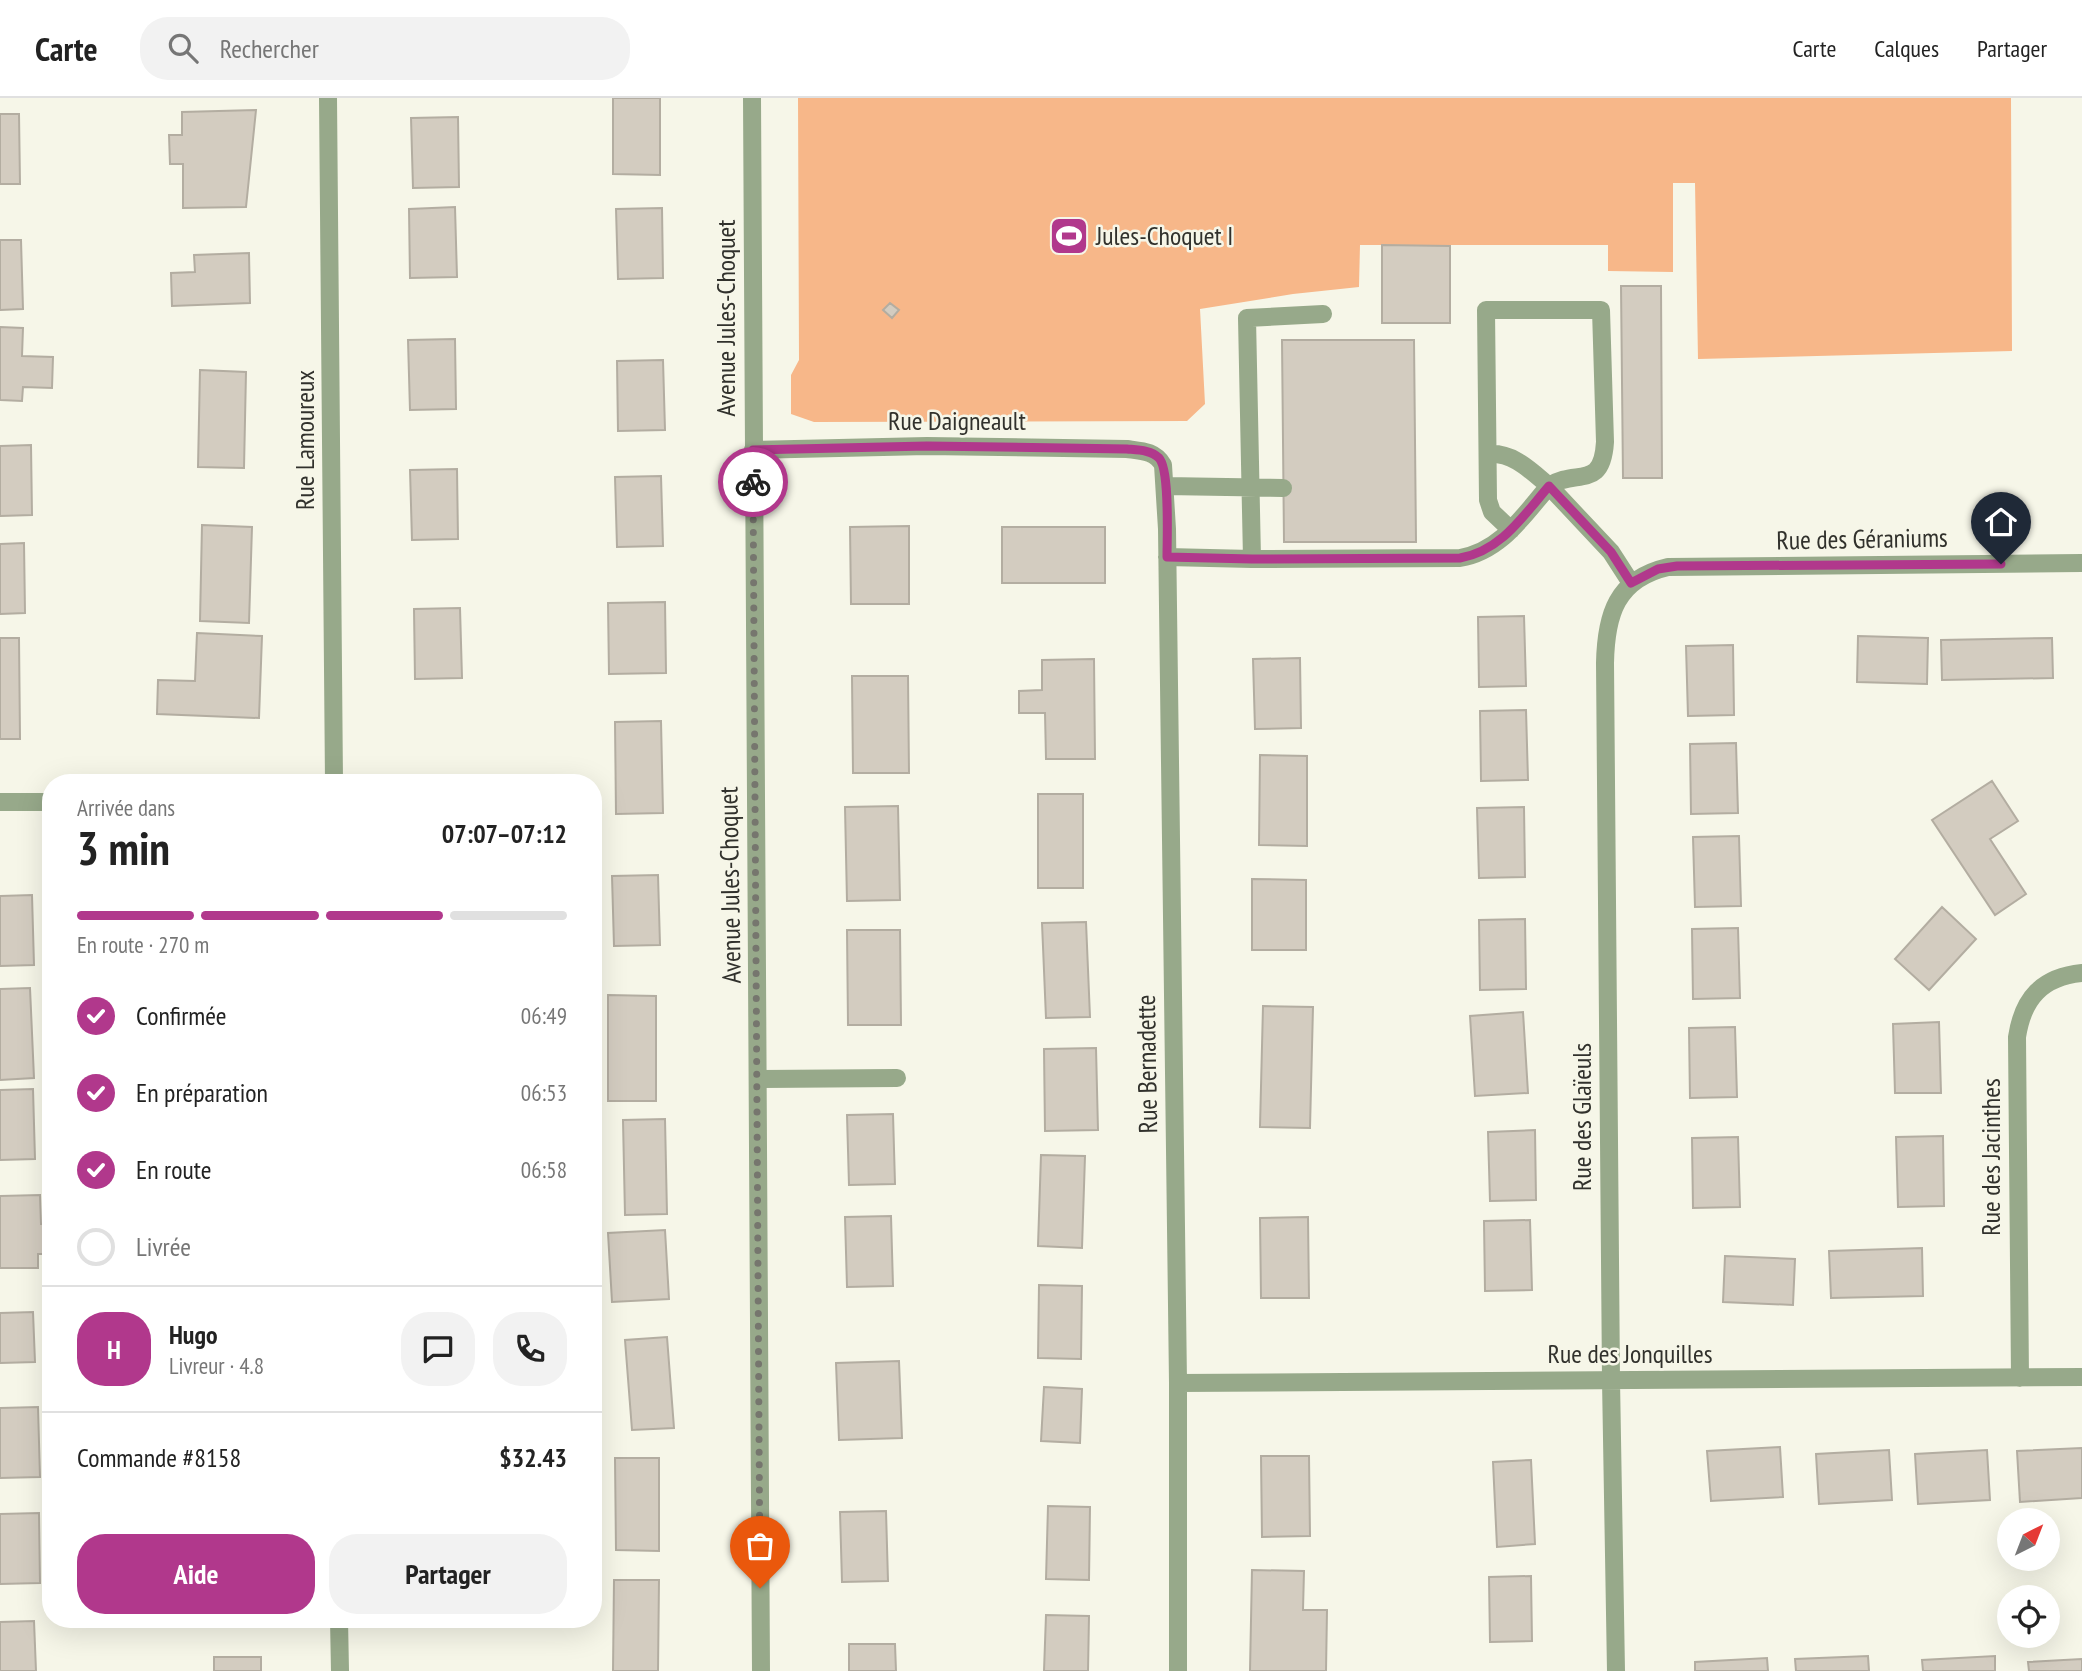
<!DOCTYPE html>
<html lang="fr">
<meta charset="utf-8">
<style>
body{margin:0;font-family:"PT Sans Narrow",sans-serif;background:#f2f2f2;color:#222;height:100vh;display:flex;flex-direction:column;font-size:26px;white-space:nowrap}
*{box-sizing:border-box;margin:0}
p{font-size:23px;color:#767676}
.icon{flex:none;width:38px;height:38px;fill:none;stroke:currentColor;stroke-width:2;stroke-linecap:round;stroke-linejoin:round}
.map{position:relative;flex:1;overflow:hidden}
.panel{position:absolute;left:42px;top:676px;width:560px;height:854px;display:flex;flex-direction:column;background:#fff;border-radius:28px;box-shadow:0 7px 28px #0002}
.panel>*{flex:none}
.needle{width:46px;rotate:42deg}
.controls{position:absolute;left:1997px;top:1410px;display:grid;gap:14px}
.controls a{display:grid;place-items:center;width:63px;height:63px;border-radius:50%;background:#fff;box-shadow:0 7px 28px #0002;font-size:35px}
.pin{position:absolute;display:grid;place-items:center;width:60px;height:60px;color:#fff;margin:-72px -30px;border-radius:50% 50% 50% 0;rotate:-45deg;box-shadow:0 0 7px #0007}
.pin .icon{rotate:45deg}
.courier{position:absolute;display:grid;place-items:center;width:70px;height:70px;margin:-35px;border:5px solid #b1388c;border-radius:50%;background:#fff;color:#222;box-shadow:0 2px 9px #0007}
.summary em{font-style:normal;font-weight:700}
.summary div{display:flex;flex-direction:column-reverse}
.summary{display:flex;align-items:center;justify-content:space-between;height:119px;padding:0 35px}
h1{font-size:46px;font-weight:700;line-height:52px}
.bar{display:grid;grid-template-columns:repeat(4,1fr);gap:10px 7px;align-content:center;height:84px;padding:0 35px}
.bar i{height:9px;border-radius:5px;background:#e0e0e0}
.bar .current{background:#b1388c}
.bar p{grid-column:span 4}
.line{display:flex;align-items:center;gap:18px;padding:0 35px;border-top:2px solid #e0e0e0}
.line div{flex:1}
.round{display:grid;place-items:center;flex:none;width:74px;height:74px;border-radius:28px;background:#f2f2f2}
ol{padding:0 35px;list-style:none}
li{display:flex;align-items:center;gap:21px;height:77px}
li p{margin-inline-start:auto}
li .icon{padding:7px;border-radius:50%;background:#b1388c;color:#fff;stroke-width:4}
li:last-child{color:#767676}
li i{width:38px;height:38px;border:4px solid #e0e0e0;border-radius:50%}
.button{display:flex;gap:14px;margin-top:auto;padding:14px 35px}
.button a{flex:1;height:80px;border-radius:28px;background:#b1388c;color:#fff;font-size:28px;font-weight:700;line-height:80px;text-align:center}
.button a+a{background:#f2f2f2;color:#222}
header{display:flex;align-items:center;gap:42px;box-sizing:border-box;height:98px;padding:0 35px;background:#fff;border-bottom:2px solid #e0e0e0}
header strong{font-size:33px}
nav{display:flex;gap:38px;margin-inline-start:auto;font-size:24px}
.search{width:490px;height:63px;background:#f2f2f2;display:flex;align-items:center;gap:18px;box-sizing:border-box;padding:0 24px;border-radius:28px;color:#767676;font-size:26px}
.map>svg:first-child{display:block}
</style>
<header>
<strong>Carte</strong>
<div class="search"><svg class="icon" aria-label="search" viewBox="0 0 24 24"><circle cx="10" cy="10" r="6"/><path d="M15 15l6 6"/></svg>Rechercher</div>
<nav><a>Carte</a><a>Calques</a><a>Partager</a></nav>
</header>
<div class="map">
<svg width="2082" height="1573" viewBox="0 0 2082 1573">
<rect width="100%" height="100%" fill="#f6f6e8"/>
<path fill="#f7b789" d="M798,0H2011L2012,253L1698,261L1695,85H1673V174L1608,173V147H1360L1359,189L1293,196L1200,211L1205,306L1187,323L814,324L791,316V277L799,262Z"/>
<path fill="#d3ccc0" stroke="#b3ada1" stroke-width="2" d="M613,0H660V77L613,76Z
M256,12L246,109L183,110V66H170L169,37H182V14Z
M0,16H19L20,86H0Z
M458,19L459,89L413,90L411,20Z
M455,109L457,179L410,180L409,111Z
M662,110L663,180L618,181L616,111Z
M0,142H21L23,211L0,212Z
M1382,147L1450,148V225H1382Z
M249,155L250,205L172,208L171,175L195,174L194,157Z
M1621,188H1661L1662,380H1623Z
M890,205L899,212L892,220L883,212Z
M0,229L23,230L22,258L53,259L52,290L23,289L22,303L0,302Z
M455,241L456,311L410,312L408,242Z
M1282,242H1414L1416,444H1284Z
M663,262L665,332L618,333L617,263Z
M200,272L246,274L244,370L198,369Z
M31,347L32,417L0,418V348Z
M457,371L458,441L412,442L410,372Z
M661,378L663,448L617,449L615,379Z
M202,427L252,429L249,525L200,523Z
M909,428V506H851L850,429Z
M1002,429H1105V485H1002Z
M24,445L25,515L0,516V446Z
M665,504L666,575L609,576L608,505Z
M460,510L462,580L415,581L414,511Z
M1524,518L1526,588L1479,589L1478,519Z
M197,535L262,538L259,620L157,616L158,582L195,583Z
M1858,538L1928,540L1927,586L1857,584Z
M0,540H19L20,641H0Z
M2052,540L2053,580L1942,582L1941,542Z
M1733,547L1734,617L1688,618L1686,548Z
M1300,560L1301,630L1255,631L1253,561Z
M1094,561L1095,661H1046L1045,615H1019V593L1042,592V562Z
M852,578H908L909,675H853Z
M1526,612L1528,682L1481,683L1480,613Z
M661,623L663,715L616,716L615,624Z
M1736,645L1738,715L1691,716L1690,646Z
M1260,657L1307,658V748L1259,747Z
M1992,683L2018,723L1990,741L2026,796L1995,817L1932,722Z
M1038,696H1083V790H1038Z
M898,708L900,802L847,803L845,709Z
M1524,709L1525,779L1479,780L1477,710Z
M1739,738L1741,808L1695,809L1693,739Z
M658,777L660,847L614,848L612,778Z
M1252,781L1306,782V852H1252Z
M32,797L34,867L0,868V798Z
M1942,809L1976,841L1929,892L1895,861Z
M1525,821L1526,891L1480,892L1479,822Z
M1086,824L1090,919L1046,920L1042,825Z
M1738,830L1740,900L1693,901L1692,831Z
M847,832H900L901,927H848Z
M30,890L34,980L0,982V891Z
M608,897L656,898V1003H608Z
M1263,908L1313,909L1310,1030L1260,1029Z
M1523,914L1528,995L1475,998L1470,918Z
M1939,924L1941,995H1895L1893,926Z
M1735,929L1737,999L1690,1000L1689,930Z
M1096,950L1098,1032L1045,1033L1044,951Z
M33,991L35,1061L0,1062V992Z
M893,1016L895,1086L849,1087L847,1017Z
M665,1021L667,1116L625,1117L623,1022Z
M1535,1032L1536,1102L1490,1103L1488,1034Z
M1943,1038L1944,1108L1898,1109L1896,1039Z
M1738,1039L1740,1109L1693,1110L1692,1040Z
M1041,1057L1085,1058L1082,1150L1038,1148Z
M40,1097L41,1126H51V1156H38V1170H0V1098Z
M891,1118L893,1188L847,1189L845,1119Z
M1308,1119L1309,1200H1261L1260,1120Z
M1530,1122L1532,1192L1485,1193L1484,1123Z
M665,1132L669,1201L612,1204L608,1135Z
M1922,1150L1923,1198L1831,1200L1829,1153Z
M1725,1158L1795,1161L1793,1207L1723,1204Z
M1039,1187L1082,1188L1081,1261L1038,1260Z
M33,1214L35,1264L0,1265V1215Z
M667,1239L674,1330L632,1332L625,1242Z
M899,1263L902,1340L839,1342L836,1265Z
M1044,1289L1082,1291L1080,1345L1041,1343Z
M38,1309L40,1379L0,1380V1310Z
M1780,1349L1783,1399L1711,1403L1707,1353Z
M2082,1350V1400L2020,1404L2017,1353Z
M1889,1352L1892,1402L1819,1406L1816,1356Z
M1987,1352L1990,1402L1918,1406L1915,1356Z
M1261,1358H1309L1310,1438L1262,1439Z
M615,1360H659V1453L616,1452Z
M1531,1362L1535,1446L1497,1449L1493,1364Z
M1048,1408L1090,1409L1089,1482L1046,1481Z
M886,1413L888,1483L842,1484L840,1414Z
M39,1415L40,1485L0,1486V1416Z
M1252,1472L1304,1473L1303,1512H1327L1326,1573H1250Z
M1531,1478L1532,1543L1490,1544L1489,1479Z
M614,1482H659L658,1573H613Z
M1046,1517L1089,1518L1088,1573H1044Z
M34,1523L36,1573H0V1524Z
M849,1546H895L896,1573H849Z
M1868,1558L1869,1573H1796L1795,1561Z
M1995,1558V1573H1923L1922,1562Z
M214,1559H261V1573H214Z
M1767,1560L1768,1573H1695V1564Z
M2082,1561V1573H2029L2028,1564Z"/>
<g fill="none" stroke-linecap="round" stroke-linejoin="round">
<path stroke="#97a98a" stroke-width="18" d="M328,0L334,684
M752,0L761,1573
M753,352L927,348L1127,351C1142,353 1155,353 1163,367L1167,431L1178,1285V1573
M1488,356C1513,354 1531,373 1549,388C1576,370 1602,393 1605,344L1601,212H1486L1488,402L1492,414L1511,432
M1166,388L1283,390
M1167,459L1252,461L1460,460C1501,453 1523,418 1549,388L1611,454L1631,485
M1252,461L1247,220L1323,216
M0,704H51
M758,981L897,980
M2020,1280L2017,939C2023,900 2042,879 2082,875
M1178,1285L2082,1279
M339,1521L340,1573
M1616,1573L1611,1282L1605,565C1606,517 1616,481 1668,469L2082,465"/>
</g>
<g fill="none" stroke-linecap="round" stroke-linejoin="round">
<path stroke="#76766e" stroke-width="7" stroke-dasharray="0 12.6" d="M753,384L760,1490"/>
<path stroke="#b1388c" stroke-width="9" d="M753,384V352L927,348L1127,351C1138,352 1151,352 1159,360C1170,372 1167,440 1167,459L1252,461L1460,460C1501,453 1523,418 1549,388L1611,454L1631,485L1658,471L1677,468L2001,466"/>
</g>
<defs>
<g id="stadium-square" transform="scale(2.0125)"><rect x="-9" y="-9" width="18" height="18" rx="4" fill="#b1388c" stroke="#f6f6e8"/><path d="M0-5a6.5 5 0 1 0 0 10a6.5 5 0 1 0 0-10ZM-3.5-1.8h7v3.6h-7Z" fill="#fff"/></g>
</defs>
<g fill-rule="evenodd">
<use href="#stadium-square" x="1069" y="138"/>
</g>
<g text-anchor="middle" stroke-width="5" stroke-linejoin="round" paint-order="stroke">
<g font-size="26" fill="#31312c" stroke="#f6f6e8" text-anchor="start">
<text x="1096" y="147">Jules-Choquet I</text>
</g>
<g font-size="26" fill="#31312c" stroke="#f6f6e8">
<text transform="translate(726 220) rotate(-90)" y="9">Avenue Jules-Choquet</text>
<text x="957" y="332">Rue Daigneault</text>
<text transform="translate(305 342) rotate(-90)" y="9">Rue Lamoureux</text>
<text transform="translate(1862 441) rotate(-1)" y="9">Rue des Géraniums</text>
<text transform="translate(730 787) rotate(-91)" y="9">Avenue Jules-Choquet</text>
<text transform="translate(1147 966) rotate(-91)" y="9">Rue Bernadette</text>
<text transform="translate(1582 1019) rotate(-90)" y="9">Rue des Glaïeuls</text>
<text transform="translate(1991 1059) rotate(-90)" y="9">Rue des Jacinthes</text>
<text x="1630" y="1265">Rue des Jonquilles</text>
</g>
</g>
</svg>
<div class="controls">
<a><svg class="needle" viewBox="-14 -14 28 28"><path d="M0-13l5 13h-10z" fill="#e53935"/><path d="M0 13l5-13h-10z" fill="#767676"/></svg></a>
<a><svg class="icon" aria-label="locate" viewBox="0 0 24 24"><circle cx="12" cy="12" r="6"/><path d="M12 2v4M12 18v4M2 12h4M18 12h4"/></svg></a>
</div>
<div class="pin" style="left:760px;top:1490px;background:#ea580c"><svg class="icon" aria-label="bag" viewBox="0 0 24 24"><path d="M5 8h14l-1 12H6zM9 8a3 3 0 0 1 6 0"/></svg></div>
<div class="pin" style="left:2001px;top:466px;background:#1f2937"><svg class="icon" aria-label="home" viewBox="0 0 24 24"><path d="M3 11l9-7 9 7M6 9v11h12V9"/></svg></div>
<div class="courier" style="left:753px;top:384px"><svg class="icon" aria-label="bike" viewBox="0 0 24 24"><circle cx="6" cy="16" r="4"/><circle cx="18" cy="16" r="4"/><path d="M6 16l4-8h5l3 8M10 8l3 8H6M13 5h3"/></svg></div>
<section class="panel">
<div class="summary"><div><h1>3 min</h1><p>Arrivée dans</p></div><em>07:07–07:12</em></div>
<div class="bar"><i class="current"></i><i class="current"></i><i class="current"></i><i></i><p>En route · 270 m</p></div>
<ol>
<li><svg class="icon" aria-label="check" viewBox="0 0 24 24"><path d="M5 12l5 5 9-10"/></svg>Confirmée<p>06:49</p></li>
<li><svg class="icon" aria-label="check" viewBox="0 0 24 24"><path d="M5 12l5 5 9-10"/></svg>En préparation<p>06:53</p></li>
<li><svg class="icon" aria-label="check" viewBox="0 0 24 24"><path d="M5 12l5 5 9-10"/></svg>En route<p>06:58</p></li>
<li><i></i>Livrée</li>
</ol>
<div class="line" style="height:126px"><b class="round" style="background:#b1388c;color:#fff">H</b><div><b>Hugo</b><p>Livreur · 4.8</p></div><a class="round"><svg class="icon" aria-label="chat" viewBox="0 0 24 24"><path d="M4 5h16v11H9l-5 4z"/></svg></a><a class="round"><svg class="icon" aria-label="phone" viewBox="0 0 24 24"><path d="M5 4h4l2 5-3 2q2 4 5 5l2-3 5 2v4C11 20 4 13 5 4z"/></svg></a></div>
<div class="line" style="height:91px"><div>Commande #8158</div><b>$32.43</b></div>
<div class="button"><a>Aide</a><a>Partager</a></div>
</section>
</div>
